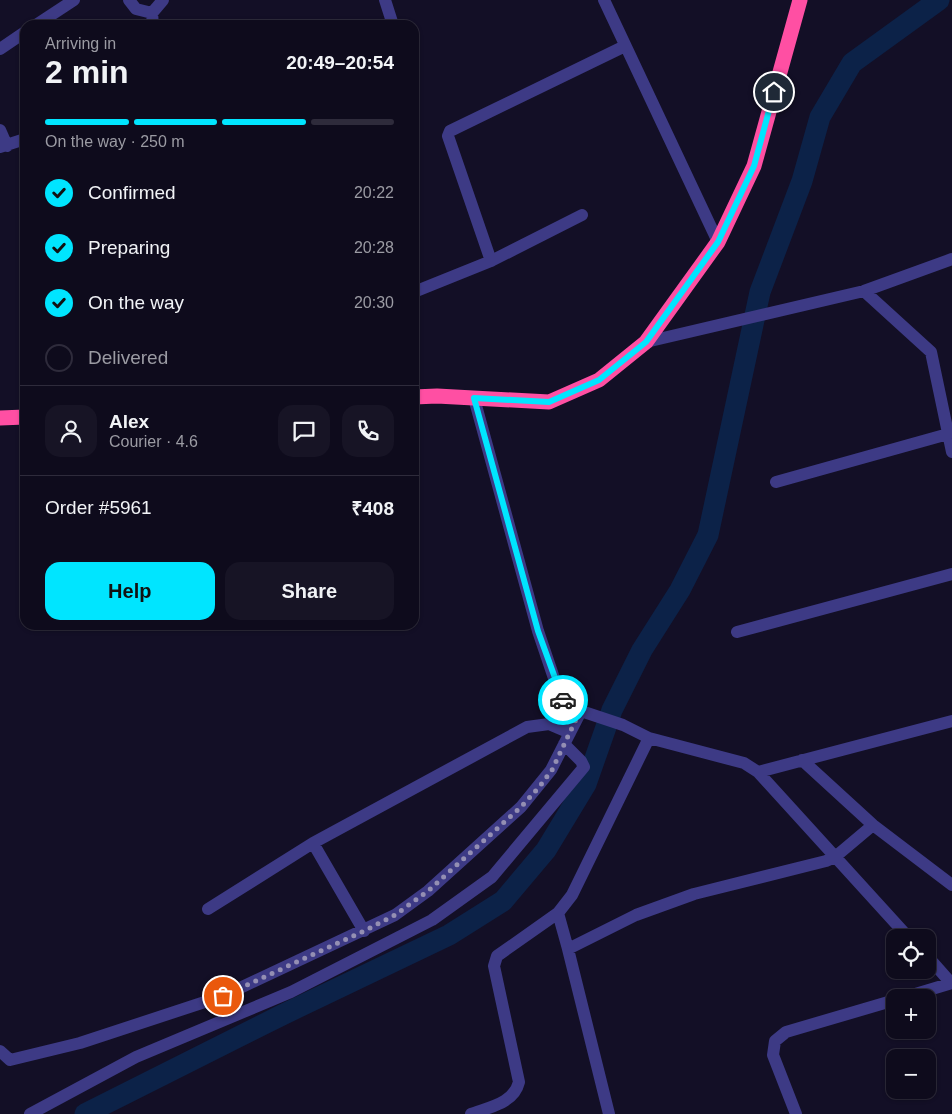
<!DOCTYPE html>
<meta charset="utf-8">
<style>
body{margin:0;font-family:Helvetica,sans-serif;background:#171425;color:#f1f3f6;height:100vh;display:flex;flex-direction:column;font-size:19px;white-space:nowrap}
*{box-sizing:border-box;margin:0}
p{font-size:16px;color:#9b9ba3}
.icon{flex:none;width:28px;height:28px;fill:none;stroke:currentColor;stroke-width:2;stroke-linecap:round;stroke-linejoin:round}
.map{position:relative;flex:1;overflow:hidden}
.drawer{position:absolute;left:20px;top:20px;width:399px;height:610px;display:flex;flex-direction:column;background:#0e0b1c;border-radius:15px;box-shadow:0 1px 4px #0004,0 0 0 1px #2e2b3b}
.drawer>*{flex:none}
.tools{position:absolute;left:886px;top:929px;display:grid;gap:10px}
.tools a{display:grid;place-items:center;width:50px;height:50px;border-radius:10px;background:#0e0b1c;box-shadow:0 1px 4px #0004,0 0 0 1px #2e2b3b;font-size:25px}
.pin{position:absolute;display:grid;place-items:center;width:42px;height:42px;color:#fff;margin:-21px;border:2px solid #fff;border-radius:50%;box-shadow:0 1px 5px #0007}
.courier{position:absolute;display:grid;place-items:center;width:50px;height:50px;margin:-25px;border:4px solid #00e5ff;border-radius:50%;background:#fff;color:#222;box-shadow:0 1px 6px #0007}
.headline em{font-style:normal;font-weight:600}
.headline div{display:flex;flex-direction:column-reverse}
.headline{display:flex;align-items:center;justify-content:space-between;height:85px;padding:0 25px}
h1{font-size:32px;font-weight:600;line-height:38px}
.bar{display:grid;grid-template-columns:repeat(4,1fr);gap:8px 5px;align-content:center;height:60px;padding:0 25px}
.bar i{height:6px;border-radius:4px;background:#2e2b3b}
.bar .on{background:#00e5ff}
.bar p{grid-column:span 4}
.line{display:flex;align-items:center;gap:12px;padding:0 25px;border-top:1px solid #2e2b3b}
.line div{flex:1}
.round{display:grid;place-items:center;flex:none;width:52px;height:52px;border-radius:15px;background:#171425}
ol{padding:0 25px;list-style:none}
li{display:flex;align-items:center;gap:15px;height:55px}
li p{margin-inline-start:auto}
li .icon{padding:5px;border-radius:50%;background:#00e5ff;color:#111;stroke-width:4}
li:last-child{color:#9b9ba3}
li i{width:28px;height:28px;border:2px solid #2e2b3b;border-radius:50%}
.button{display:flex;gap:10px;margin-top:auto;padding:10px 25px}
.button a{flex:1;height:58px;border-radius:15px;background:#00e5ff;color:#111;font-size:20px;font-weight:600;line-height:58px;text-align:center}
.button a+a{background:#171425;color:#f1f3f6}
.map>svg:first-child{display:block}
</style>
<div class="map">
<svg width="952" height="1114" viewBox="0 0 952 1114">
<rect width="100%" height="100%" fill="#130f26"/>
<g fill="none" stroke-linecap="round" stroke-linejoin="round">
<path stroke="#0c2248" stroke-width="21" d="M85,1114L282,1015L449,935L503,901L546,850L586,784L612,710L642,650L680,590L708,535L760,292L802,181L820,117L852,63L939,0"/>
<path stroke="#3d3a85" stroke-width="12" d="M129,0L136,9L152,13
M385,0L393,25
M604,0L718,242
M36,25L74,0
M153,25L152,13L163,0
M0,49L25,32
M0,130L7,146
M0,147L25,139
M491,261L448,136L450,131L625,46
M864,291L931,352L952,452
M414,292L491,261L582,215
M646,342L864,291L952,259
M474,398L538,631L559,693L564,702L581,711
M776,482L948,434
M737,632L952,574
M802,760L873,825L952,885
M758,772L952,721
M313,843L364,931
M208,909L313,843L527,727L549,724L570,733
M568,949L558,913L572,895L649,738
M928,957L951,983
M902,998L952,983
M0,1051L10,1060L80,1043L223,996L395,915L428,891L521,807L551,770L581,711L623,725L649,738L744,763L758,772L909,938
M30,1114L136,1057L291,992L432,920L492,877L584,767L581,761L564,744
M471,1114C490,1107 514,1103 519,1082L494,966L497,956L558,913
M609,1114L568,949L636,915L694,894L826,861L835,857L873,825
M796,1114L773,1055L775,1041L786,1032L895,1000"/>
<path stroke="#ff4fa3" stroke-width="15" d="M414,397L437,396L549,402L599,380L646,342L718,242L754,166L800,0
M0,418L25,417"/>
</g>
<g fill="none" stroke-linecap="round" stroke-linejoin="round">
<path stroke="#948fb3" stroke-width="5" stroke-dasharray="0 9" d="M223,996L364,931L395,915L428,891L521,807L540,786L552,770L580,711L563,700"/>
<path stroke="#00e5ff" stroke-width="6" d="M563,700L538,631L474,398L549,402L599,380L646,342L718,242L754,166L774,92"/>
</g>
</svg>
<div class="tools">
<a><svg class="icon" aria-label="locate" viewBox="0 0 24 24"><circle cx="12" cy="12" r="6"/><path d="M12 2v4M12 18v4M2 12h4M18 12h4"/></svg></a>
<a>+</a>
<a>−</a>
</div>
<div class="pin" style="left:223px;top:996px;background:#ea580c"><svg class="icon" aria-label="bag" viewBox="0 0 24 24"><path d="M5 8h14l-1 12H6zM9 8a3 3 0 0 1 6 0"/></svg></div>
<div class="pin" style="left:774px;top:92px;background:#1f2937"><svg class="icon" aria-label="home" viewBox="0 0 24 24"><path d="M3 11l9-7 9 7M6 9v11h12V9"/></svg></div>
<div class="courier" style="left:563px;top:700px"><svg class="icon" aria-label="car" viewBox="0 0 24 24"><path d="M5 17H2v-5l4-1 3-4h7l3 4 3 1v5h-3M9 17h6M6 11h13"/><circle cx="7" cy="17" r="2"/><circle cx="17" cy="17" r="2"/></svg></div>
<section class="drawer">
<div class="headline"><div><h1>2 min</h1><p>Arriving in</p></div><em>20:49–20:54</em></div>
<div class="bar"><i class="on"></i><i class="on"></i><i class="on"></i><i></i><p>On the way · 250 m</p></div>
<ol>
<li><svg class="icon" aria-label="check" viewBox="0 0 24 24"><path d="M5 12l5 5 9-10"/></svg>Confirmed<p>20:22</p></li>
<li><svg class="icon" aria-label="check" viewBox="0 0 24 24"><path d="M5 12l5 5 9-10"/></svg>Preparing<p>20:28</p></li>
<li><svg class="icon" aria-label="check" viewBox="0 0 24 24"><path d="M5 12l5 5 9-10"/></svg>On the way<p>20:30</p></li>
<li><i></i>Delivered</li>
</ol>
<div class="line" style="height:90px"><a class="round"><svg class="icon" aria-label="person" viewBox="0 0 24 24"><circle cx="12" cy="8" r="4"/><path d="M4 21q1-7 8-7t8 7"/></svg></a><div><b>Alex</b><p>Courier · 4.6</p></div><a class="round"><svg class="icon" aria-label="chat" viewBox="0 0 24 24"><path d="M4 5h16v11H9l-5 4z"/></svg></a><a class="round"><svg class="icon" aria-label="phone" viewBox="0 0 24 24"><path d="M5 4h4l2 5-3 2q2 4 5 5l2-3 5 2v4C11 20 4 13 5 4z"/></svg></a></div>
<div class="line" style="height:65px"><div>Order #5961</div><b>₹408</b></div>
<div class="button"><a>Help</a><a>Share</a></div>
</section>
</div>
